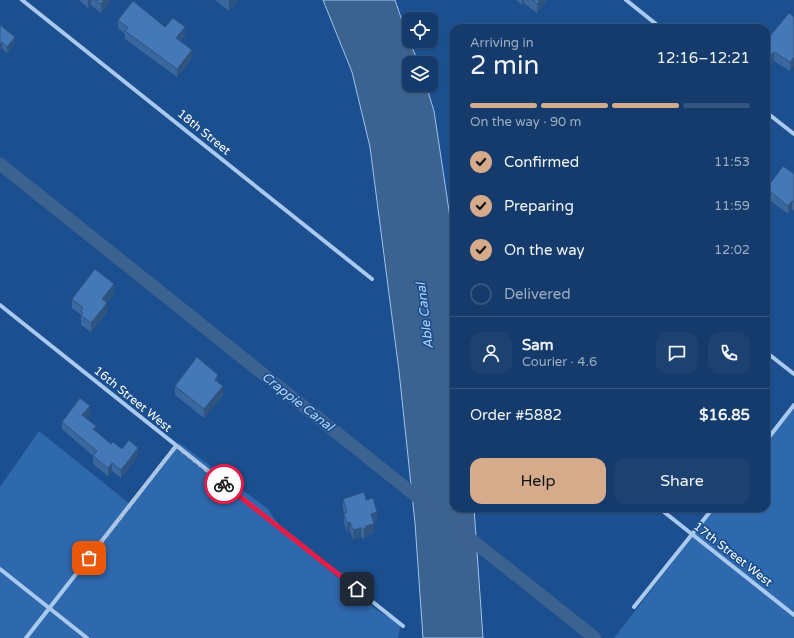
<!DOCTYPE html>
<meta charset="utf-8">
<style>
body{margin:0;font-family:"Varela Round",sans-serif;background:#1d4271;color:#f1f3f6;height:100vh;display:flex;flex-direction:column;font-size:15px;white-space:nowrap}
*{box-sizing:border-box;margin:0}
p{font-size:13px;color:#9dadc1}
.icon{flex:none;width:22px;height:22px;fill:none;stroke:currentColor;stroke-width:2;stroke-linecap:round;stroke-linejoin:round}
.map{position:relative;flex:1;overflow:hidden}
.sheet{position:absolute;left:450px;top:24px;width:320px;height:488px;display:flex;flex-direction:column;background:#143b6b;border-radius:12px;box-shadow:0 1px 3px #0004,0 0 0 1px #33557e}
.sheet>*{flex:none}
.buttons{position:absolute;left:402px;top:12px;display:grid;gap:8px}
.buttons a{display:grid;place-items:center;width:36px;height:36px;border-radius:8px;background:#143b6b;box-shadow:0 1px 3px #0004,0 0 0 1px #33557e;font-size:20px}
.pin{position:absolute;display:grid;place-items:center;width:34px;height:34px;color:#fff;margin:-17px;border-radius:8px;box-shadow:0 2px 6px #0006}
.courier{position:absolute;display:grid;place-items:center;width:40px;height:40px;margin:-20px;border:3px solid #e11d48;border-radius:50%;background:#fff;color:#222;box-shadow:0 1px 5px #0007}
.headline em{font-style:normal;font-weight:600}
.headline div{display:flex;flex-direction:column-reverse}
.headline{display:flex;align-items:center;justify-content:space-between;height:68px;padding:0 20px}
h1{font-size:26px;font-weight:600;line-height:30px}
.bar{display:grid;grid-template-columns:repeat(4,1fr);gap:6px 4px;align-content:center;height:48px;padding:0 20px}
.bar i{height:5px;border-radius:3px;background:#33557e}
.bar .on{background:#d6ab8b}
.bar p{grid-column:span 4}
.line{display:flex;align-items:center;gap:10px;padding:0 20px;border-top:1px solid #33557e}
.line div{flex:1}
.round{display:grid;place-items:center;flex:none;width:42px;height:42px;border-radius:12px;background:#1d4271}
ol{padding:0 20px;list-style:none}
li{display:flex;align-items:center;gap:12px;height:44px}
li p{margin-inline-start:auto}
li .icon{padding:4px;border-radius:50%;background:#d6ab8b;color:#111;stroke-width:4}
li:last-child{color:#9dadc1}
li i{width:22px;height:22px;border:2px solid #33557e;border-radius:50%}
.cta{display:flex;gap:8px;margin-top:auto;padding:8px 20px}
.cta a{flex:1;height:46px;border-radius:12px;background:#d6ab8b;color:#111;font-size:16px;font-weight:600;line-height:46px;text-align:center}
.cta a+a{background:#1d4271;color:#f1f3f6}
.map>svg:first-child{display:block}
</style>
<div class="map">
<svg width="794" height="638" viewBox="0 0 794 638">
<rect width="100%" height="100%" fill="#1b4f8f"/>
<path fill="#2e69ad" d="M794,408V638H614L715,508H766V443Z
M39,431L130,504L179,443L181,444L268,509C285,538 314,557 338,578C358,595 375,613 401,622L398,638H0V487Z"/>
<path fill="#3c6290" stroke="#9cc4f0" d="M323,0H395L409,41L419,63H409V85H426L434,111L454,244V508H474L483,638H423L415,523L399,371L370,147L352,72Z"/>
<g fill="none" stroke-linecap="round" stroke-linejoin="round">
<path stroke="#3c6290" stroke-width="13" d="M0,164L426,504
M463,533L595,638"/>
<path stroke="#a9c9ee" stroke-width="4" d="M22,0L372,279
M626,0L661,28
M766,112L794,134
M0,305L403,626
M766,352L794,374
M766,441L794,405
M659,508L794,615
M0,569L87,638
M634,607L713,508
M26,638L176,446"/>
</g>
<path fill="#3a679d" d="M79,0H111L101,13L91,5L88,8Z
M215,0H238L229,11Z
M516,0H547L537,13L524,3L522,5Z
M794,17L790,71L774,61L767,69L766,68V41Z
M118,20L185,35L180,41L192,58L177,77L125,39V34L118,28Z
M0,25L15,43L7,53L2,48L0,50Z
M794,174V211L792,209L788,214L767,198V189Z
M114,293L107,302V312L91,332L81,325V315L72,308V299Z
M218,383L223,395L204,418L175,395V386Z
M90,414L86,418L96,432L111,444L138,456L121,478L112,471L108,476L93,464V456L62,429V422Z
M343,499L366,500L377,521L373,523L374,533L366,536L364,539L361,537L353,540L350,531L347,532L344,522V513L343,508Z"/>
<path fill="#305480" d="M88,0H91V5L88,8Z
M104,0H111L101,13V4Z
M230,0H238L229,11V2Z
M522,0H524V3L522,5Z
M540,0H547L537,13V4Z
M185,27V35L176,46V38Z
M15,37V43L7,53V47Z
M2,42V48L0,50V44Z
M192,50V58L177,77V69Z
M774,52V61L767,69V60Z
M794,57V66L790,71V62Z
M792,201V209L788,214V206Z
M114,284V293L102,308V299Z
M107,303V312L91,332V323Z
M218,375V384L215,380Z
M223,386V395L204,418V409Z
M90,406V414L82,423V415Z
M96,426V434L93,429Z
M138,448V456L121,478V470Z
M112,463V471L108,476V468Z
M377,512V521L371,524V514Z
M350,522V531L347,532V523Z
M374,524V533L366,536L364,539V530L366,526Z
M361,528V537L353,540V530Z"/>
<path fill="#4478b7" stroke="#305480" d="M95,0H104L101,4Z
M532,0H540L537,4Z
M133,1L165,27L173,18L185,27L176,38L192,50L177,69L125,31L128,28L118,20Z
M789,13L794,17V57L790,62L774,52L767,60L766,59V41Z
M0,25L15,37L7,47L2,42L0,44Z
M783,166L794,174V202L792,201L788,206L767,189L769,185Z
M95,269L114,284L102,299L107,303L91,323L81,315L83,313L81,311L83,308L72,299Z
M197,357L218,375L215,380L223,386L204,409L175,386Z
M80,398L90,406L82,415L96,426L93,429L111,444L113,442L122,449L129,440L138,448L121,470L112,463L108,468L93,456L97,451L62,422Z
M364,492L366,500L373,498L377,512L371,514L374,524L366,526L364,530L361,528L353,530L350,522L347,523L344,513L347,512L343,499Z"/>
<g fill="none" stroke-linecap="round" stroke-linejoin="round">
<path stroke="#afc1d8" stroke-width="4" stroke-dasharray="0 7.2" d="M89,558L176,446L224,484"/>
<path stroke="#e11d48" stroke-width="5" d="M224,484L357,589"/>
</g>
<g text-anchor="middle" stroke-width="3.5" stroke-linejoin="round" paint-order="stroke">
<g font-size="12" fill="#fff" stroke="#1b4f8f">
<text transform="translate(204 132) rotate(39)" y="4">18th Street</text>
<text transform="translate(133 399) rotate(39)" y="4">16th Street West</text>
<text transform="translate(733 554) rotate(38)" y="4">17th Street West</text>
</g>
<g font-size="13" font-style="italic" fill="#b5d3f5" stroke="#1b4f8f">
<text transform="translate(424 316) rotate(-97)" y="5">Able Canal</text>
<text transform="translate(298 401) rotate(38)" y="5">Crappie Canal</text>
</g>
</g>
</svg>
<div class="buttons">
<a><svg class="icon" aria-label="locate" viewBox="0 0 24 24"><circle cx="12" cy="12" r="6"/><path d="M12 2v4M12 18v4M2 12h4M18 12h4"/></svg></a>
<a><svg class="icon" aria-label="layers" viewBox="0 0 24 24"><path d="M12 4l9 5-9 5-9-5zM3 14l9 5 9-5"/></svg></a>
</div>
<div class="pin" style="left:89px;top:558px;background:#ea580c"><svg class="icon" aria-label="bag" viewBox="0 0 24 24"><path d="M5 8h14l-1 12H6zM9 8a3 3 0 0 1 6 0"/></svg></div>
<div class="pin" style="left:357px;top:589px;background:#1f2937"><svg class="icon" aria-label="home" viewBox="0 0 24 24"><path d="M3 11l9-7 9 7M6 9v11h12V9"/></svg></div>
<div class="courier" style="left:224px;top:484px"><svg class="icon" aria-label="bike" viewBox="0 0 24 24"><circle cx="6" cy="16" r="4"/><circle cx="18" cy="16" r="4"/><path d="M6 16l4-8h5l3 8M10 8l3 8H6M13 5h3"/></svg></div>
<section class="sheet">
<div class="headline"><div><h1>2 min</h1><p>Arriving in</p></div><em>12:16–12:21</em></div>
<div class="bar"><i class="on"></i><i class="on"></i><i class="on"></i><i></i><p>On the way · 90 m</p></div>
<ol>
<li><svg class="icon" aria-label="check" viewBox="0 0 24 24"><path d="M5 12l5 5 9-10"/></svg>Confirmed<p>11:53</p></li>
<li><svg class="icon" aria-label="check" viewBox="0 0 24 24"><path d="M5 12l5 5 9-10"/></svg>Preparing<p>11:59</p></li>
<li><svg class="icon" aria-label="check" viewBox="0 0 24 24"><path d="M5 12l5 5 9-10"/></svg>On the way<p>12:02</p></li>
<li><i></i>Delivered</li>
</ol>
<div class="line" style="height:72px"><a class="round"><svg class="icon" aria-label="person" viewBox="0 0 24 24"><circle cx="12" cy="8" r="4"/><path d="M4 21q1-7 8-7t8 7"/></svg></a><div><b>Sam</b><p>Courier · 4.6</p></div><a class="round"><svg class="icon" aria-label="chat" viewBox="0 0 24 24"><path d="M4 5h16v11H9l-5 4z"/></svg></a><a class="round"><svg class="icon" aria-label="phone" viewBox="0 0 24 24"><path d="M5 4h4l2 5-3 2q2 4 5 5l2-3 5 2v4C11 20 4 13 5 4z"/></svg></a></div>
<div class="line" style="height:52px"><div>Order #5882</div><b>$16.85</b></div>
<div class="cta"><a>Help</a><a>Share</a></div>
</section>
</div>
